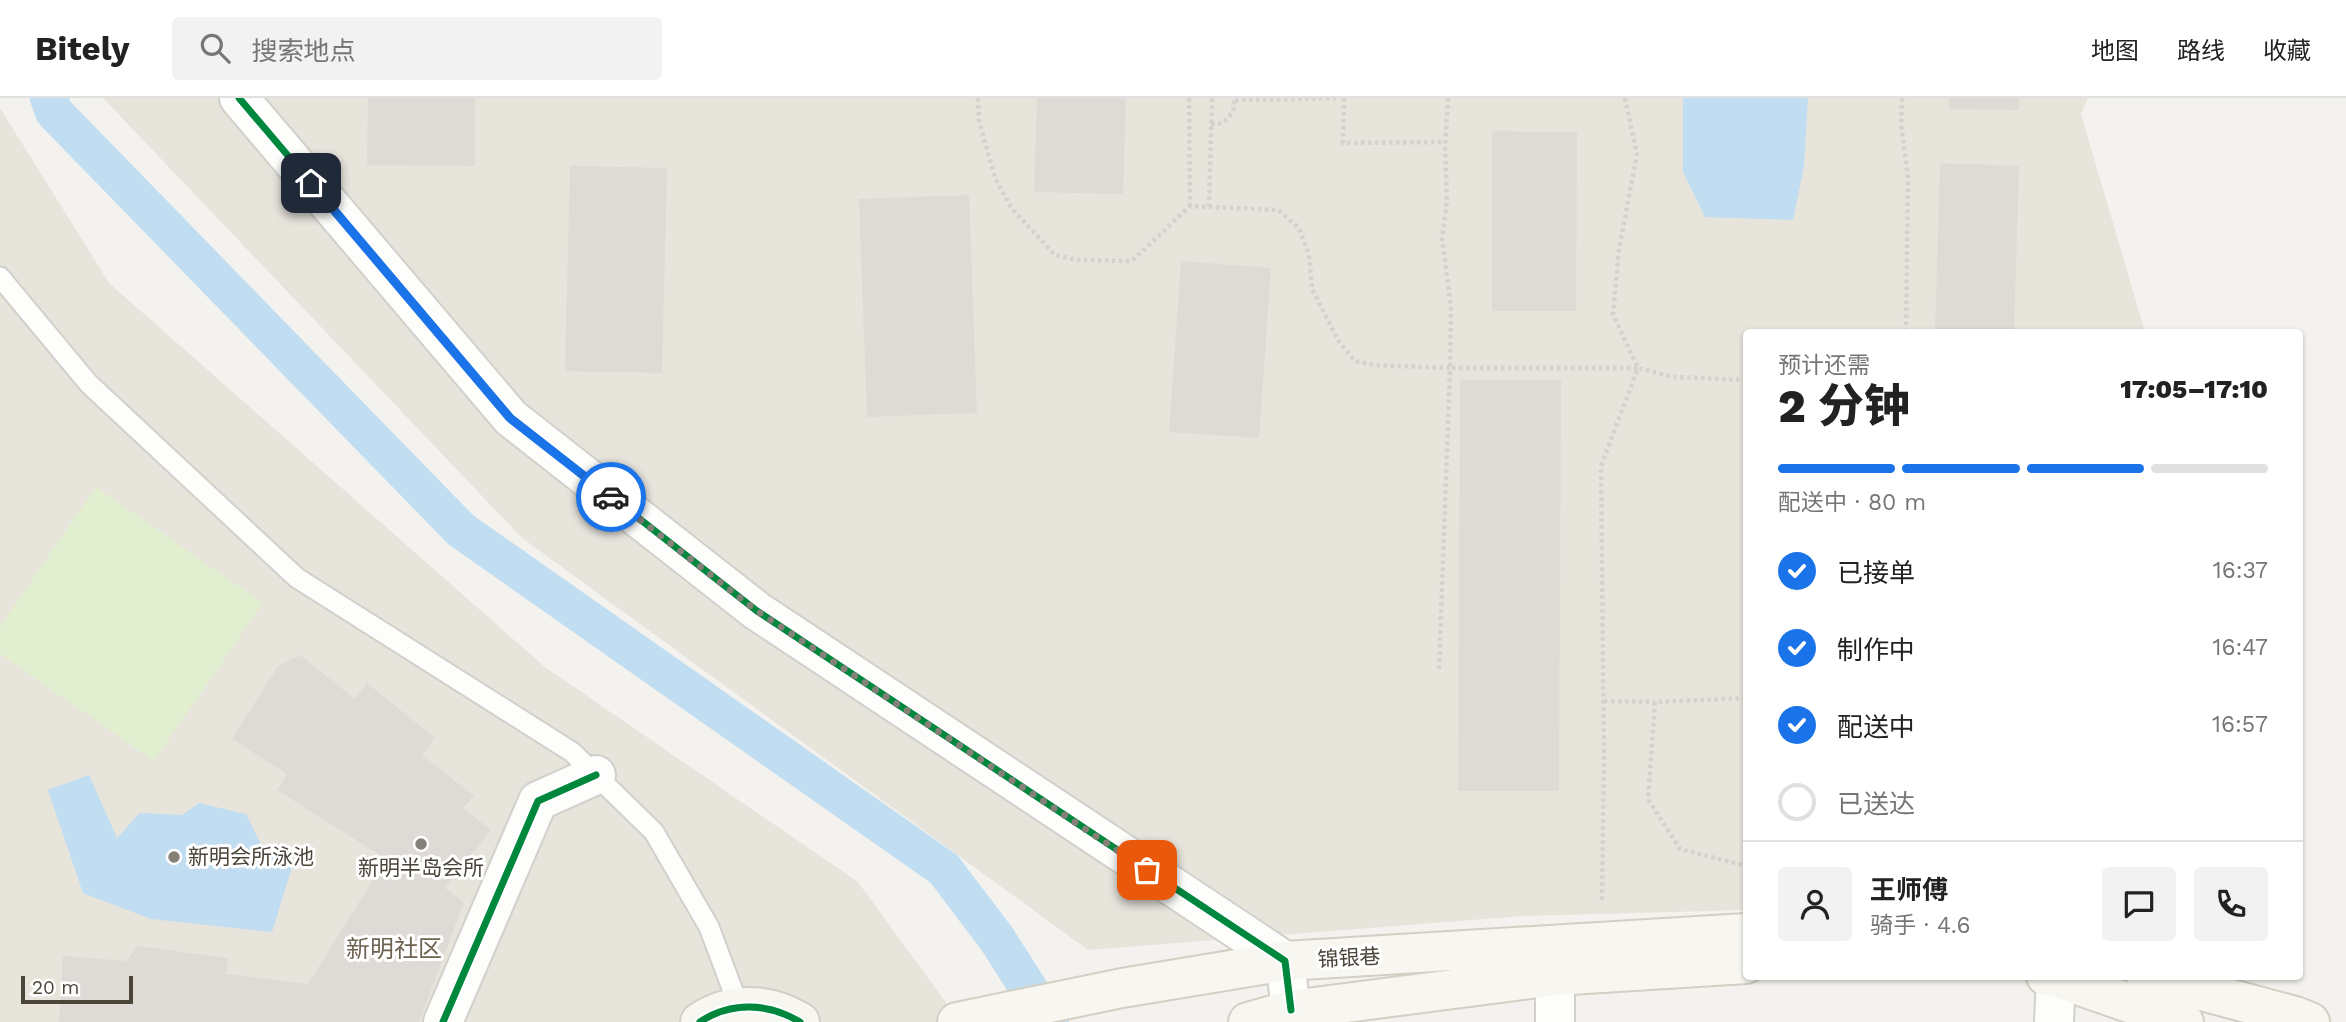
<!DOCTYPE html>
<html lang="zh">
<meta charset="utf-8">
<style>
body{margin:0;font-family:"Work Sans","Noto Sans SC",sans-serif;background:#f2f2f2;color:#222;height:100vh;display:flex;flex-direction:column;font-size:26px;white-space:nowrap}
*{box-sizing:border-box;margin:0}
p{font-size:23px;color:#767676}
.icon{flex:none;width:38px;height:38px;fill:none;stroke:currentColor;stroke-width:2;stroke-linecap:round;stroke-linejoin:round}
.map{position:relative;flex:1;overflow:hidden}
.sheet{position:absolute;left:1743px;top:231px;width:560px;height:651px;display:flex;flex-direction:column;background:#fff;border-radius:7px;box-shadow:0 2px 5px #0004}
.sheet>*{flex:none}
.scale{position:absolute;left:21px;bottom:18px;width:112px;box-sizing:border-box;padding-left:7px;border:4px solid #4b4439;border-top:0;font-size:19px;line-height:24px;white-space:nowrap;color:#4b4439;-webkit-text-stroke:5px #fff;paint-order:stroke}
.pin{position:absolute;display:grid;place-items:center;width:60px;height:60px;color:#fff;margin:-30px;border-radius:14px;box-shadow:0 4px 10px #0006}
.courier{position:absolute;display:grid;place-items:center;width:70px;height:70px;margin:-35px;border:5px solid #1a73e8;border-radius:50%;background:#fff;color:#222;box-shadow:0 2px 9px #0007}
.head em{font-style:normal;font-weight:800}
.head div{display:flex;flex-direction:column-reverse}
.head{display:flex;align-items:center;justify-content:space-between;height:119px;padding:0 35px}
h1{font-size:46px;font-weight:800;line-height:52px}
.bar{display:grid;grid-template-columns:repeat(4,1fr);gap:10px 7px;align-content:center;height:84px;padding:0 35px}
.bar i{height:9px;border-radius:5px;background:#e0e0e0}
.bar .active{background:#1a73e8}
.bar p{grid-column:span 4}
.line{display:flex;align-items:center;gap:18px;padding:0 35px;border-top:2px solid #e0e0e0}
.line div{flex:1}
.round{display:grid;place-items:center;flex:none;width:74px;height:74px;border-radius:7px;background:#f2f2f2}
ol{padding:0 35px;list-style:none}
li{display:flex;align-items:center;gap:21px;height:77px}
li p{margin-inline-start:auto}
li .icon{padding:7px;border-radius:50%;background:#1a73e8;color:#fff;stroke-width:4}
li:last-child{color:#767676}
li i{width:38px;height:38px;border:4px solid #e0e0e0;border-radius:50%}
header{display:flex;align-items:center;gap:42px;box-sizing:border-box;height:98px;padding:0 35px;background:#fff;border-bottom:2px solid #e0e0e0}
header strong{font-size:33px}
nav{display:flex;gap:38px;margin-inline-start:auto;font-size:24px}
.search{width:490px;height:63px;background:#f2f2f2;display:flex;align-items:center;gap:18px;box-sizing:border-box;padding:0 24px;border-radius:7px;color:#767676;font-size:26px}
.map>svg:first-child{display:block}
</style>
<header>
<strong>Bitely</strong>
<div class="search"><svg class="icon" aria-label="search" viewBox="0 0 24 24"><circle cx="10" cy="10" r="6"/><path d="M15 15l6 6"/></svg>搜索地点</div>
<nav><a>地图</a><a>路线</a><a>收藏</a></nav>
</header>
<div class="map">
<svg width="2346" height="924" viewBox="0 0 2346 924">
<rect width="100%" height="100%" fill="#f4f2ee"/>
<path fill="#e7e4dc" d="M103,0H2088L2081,16L2145,234H1746V812L1523,818L1088,852L522,440Z
M0,10L109,185L545,569L858,784L960,924H0Z"/>
<path fill="#e1eecf" d="M96,389L263,505L154,663L0,556V528Z"/>
<path fill="#c0ddf1" d="M1683,0H1808L1804,68L1793,122L1705,119L1683,74Z
M89,677L117,740L140,715L182,717L199,705L246,716L263,751L293,766L272,834L151,821L83,795L48,692Z"/>
<g fill="none" stroke-linecap="round" stroke-linejoin="round">
<path stroke="#c0ddf1" stroke-width="38" d="M49,0L54,14L461,432L944,771L997,841L1050,924"/>
</g>
<path fill="#dedbd6" d="M368,0H475V68L367,67Z
M1037,0H1126L1123,96L1034,94Z
M1949,0H2019V12L1949,11Z
M1492,33L1577,34L1576,213H1492Z
M1940,65L2019,68L2014,234H1935Z
M570,68L667,70L662,275L565,273Z
M969,97L977,315L867,319L859,101Z
M1181,163L1271,170L1259,340L1169,334Z
M1460,282H1561L1559,693H1458Z
M300,557L355,601L367,585L435,640L422,657L474,698L463,710L491,732L445,790L464,804L419,924H59L63,858L126,863L138,848L228,860L226,876L308,886L386,761L277,692L287,676L232,641L278,568Z"/>
<g fill="none" stroke-linecap="round" stroke-linejoin="round">
<g stroke="#d2d0cb" stroke-width="23">
<path id="lane" d="M0,179L89,286L297,480L572,654L654,734L709,829L739,909"/>
</g>
<g stroke="#d2d0cb" stroke-width="42">
<path id="street" d="M239,0L511,320L757,513L1285,863L1291,912
M1555,847V924
M443,924L538,703L596,677
M2054,924L2056,878"/>
</g>
<g stroke="#d3cfc5" stroke-width="42">
<path id="secondary" d="M2046,878L2057,880L2184,924
M2146,878L2295,918L2310,924
M700,924C731,903 769,905 800,924
M957,924L1122,890L1285,863L1746,835
M1248,924L1291,912L1554,878L1746,866"/>
</g>
<path stroke="#d3d2cc" stroke-width="4.5" stroke-dasharray="3.5 3.5" stroke-linecap="butt" d="M978,0L979,23L995,80L1012,111L1055,157L1076,162L1132,163L1190,108L1278,112L1299,130L1309,157L1312,191L1339,244L1355,263L1374,267L1450,270L1439,573
M1189,0L1190,108
M1344,0L1343,45L1446,44
M1448,0L1445,48L1447,103L1442,140L1451,209L1450,270H1638L1601,368L1604,656L1602,805
M1625,0L1637,56L1619,151L1613,216L1638,270L1673,279L1746,282
M1902,0L1901,27L1908,79L1906,234
M1235,2L1336,0
M1211,26L1223,25L1233,14L1235,0
M1209,109L1212,0
M1746,600L1655,604L1648,701L1680,751L1746,768
M1604,603L1655,604"/>
<use href="#lane" stroke="#fdfdfc" stroke-width="19"/>
<use href="#street" stroke="#fdfdfc" stroke-width="38"/>
<use href="#secondary" stroke="#f7f6f1" stroke-width="38"/>
<g stroke="#fff" stroke-width="11">
<path id="cycleway" d="M239,0L511,320L757,513L1285,863L1291,912
M443,924L538,703L596,677
M700,924C731,903 769,905 800,924"/>
</g>
<use href="#cycleway" stroke="#00873e" stroke-width="7"/>
</g>
<g fill="none" stroke-linecap="round" stroke-linejoin="round">
<path stroke="#868178" stroke-width="7" stroke-dasharray="0 12.6" d="M611,399L757,513L1147,772"/>
<path stroke="#1a73e8" stroke-width="9" d="M311,85L510,320L611,399"/>
</g>
<g fill="#868178" stroke="#fff" stroke-width="2.5">
<circle cx="421" cy="746" r="7"/>
<circle cx="174" cy="759" r="7"/>
</g>
<g text-anchor="middle" stroke-width="6" stroke-linejoin="round" paint-order="stroke">
<g font-size="21" fill="#4b4439" stroke="#fff" text-anchor="start">
<text x="188" y="766">新明会所泳池</text>
<text x="421" y="777" text-anchor="middle">新明半岛会所</text>
</g>
<g font-size="21" fill="#4b4439" stroke="#fff">
<text transform="translate(1349 860) rotate(-3)" y="7">锦银巷</text>
</g>
<g font-size="24" fill="#6e6250" stroke="#fff">
<text x="394" y="859">新明社区</text>
</g>
</g>
</svg>
<div class="scale">20 m</div>
<div class="pin" style="left:1147px;top:772px;background:#ea580c"><svg class="icon" aria-label="bag" viewBox="0 0 24 24"><path d="M5 8h14l-1 12H6zM9 8a3 3 0 0 1 6 0"/></svg></div>
<div class="pin" style="left:311px;top:85px;background:#1f2937"><svg class="icon" aria-label="home" viewBox="0 0 24 24"><path d="M3 11l9-7 9 7M6 9v11h12V9"/></svg></div>
<div class="courier" style="left:611px;top:399px"><svg class="icon" aria-label="car" viewBox="0 0 24 24"><path d="M5 17H2v-5l4-1 3-4h7l3 4 3 1v5h-3M9 17h6M6 11h13"/><circle cx="7" cy="17" r="2"/><circle cx="17" cy="17" r="2"/></svg></div>
<section class="sheet">
<div class="head"><div><h1>2 分钟</h1><p>预计还需</p></div><em>17:05–17:10</em></div>
<div class="bar"><i class="active"></i><i class="active"></i><i class="active"></i><i></i><p>配送中 · 80 m</p></div>
<ol>
<li><svg class="icon" aria-label="check" viewBox="0 0 24 24"><path d="M5 12l5 5 9-10"/></svg>已接单<p>16:37</p></li>
<li><svg class="icon" aria-label="check" viewBox="0 0 24 24"><path d="M5 12l5 5 9-10"/></svg>制作中<p>16:47</p></li>
<li><svg class="icon" aria-label="check" viewBox="0 0 24 24"><path d="M5 12l5 5 9-10"/></svg>配送中<p>16:57</p></li>
<li><i></i>已送达</li>
</ol>
<div class="line" style="height:126px"><a class="round"><svg class="icon" aria-label="person" viewBox="0 0 24 24"><circle cx="12" cy="8" r="4"/><path d="M4 21q1-7 8-7t8 7"/></svg></a><div><b>王师傅</b><p>骑手 · 4.6</p></div><a class="round"><svg class="icon" aria-label="chat" viewBox="0 0 24 24"><path d="M4 5h16v11H9l-5 4z"/></svg></a><a class="round"><svg class="icon" aria-label="phone" viewBox="0 0 24 24"><path d="M5 4h4l2 5-3 2q2 4 5 5l2-3 5 2v4C11 20 4 13 5 4z"/></svg></a></div>
</section>
</div>
